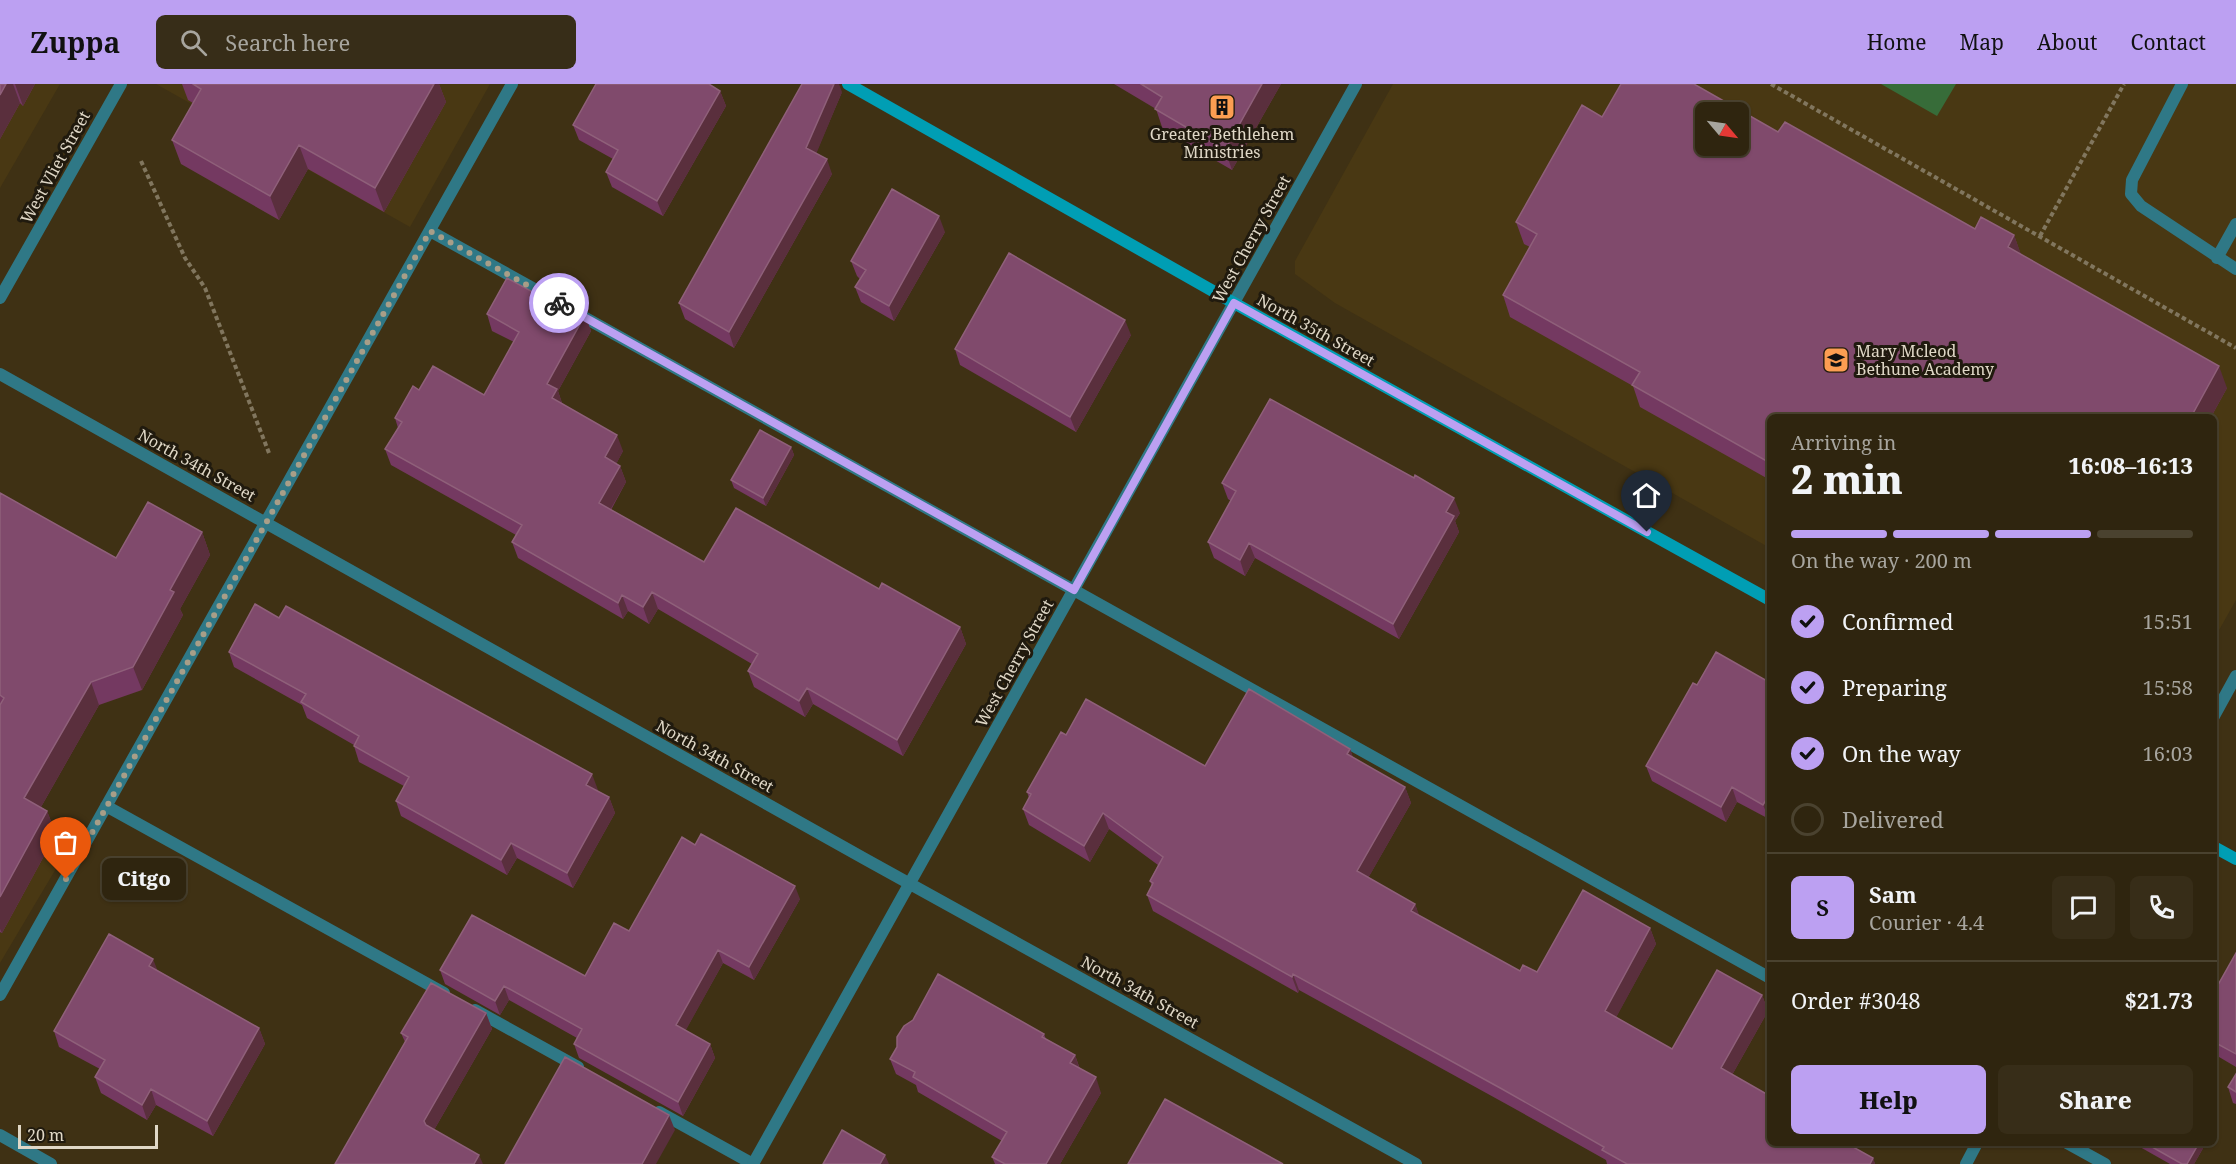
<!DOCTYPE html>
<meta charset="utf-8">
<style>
body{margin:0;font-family:"Noto Serif",serif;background:#372d18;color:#f1f3f6;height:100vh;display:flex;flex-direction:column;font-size:22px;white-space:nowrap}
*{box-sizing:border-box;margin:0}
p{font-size:20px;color:#a7a59e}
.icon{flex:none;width:33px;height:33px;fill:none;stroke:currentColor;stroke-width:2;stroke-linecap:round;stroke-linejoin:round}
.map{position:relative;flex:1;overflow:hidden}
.panel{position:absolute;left:1767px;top:330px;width:450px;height:732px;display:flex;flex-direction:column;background:#2f250f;border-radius:9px;box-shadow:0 2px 4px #0004,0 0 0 2px #4a422f}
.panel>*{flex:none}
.needle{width:39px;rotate:119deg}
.controls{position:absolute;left:1695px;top:18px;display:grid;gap:12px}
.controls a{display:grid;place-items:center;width:54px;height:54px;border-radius:9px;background:#2f250f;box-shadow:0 2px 4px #0004,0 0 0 2px #4a422f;font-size:30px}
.scale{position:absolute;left:18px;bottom:15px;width:140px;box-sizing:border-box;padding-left:6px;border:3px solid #e0d8c7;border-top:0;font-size:16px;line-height:21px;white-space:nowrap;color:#e0d8c7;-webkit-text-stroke:4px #201a0e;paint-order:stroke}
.pin{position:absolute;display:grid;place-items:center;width:51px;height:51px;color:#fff;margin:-62px -26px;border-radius:50% 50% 50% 0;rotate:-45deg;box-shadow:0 0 6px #0007}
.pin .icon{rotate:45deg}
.courier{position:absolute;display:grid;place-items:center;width:60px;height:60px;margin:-30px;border:4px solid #bca0f2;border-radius:50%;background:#fff;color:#222;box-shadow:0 2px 8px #0007}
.bubble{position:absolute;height:42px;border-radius:9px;background:#2f250f;box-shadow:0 2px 4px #0004,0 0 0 2px #4a422f;font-size:20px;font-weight:800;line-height:42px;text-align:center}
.head em{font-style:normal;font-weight:800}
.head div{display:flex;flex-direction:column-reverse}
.head{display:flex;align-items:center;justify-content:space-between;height:102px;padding:0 24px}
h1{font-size:39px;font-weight:800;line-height:45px}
.bar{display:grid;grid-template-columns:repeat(4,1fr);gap:9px 6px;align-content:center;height:72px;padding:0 24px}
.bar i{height:8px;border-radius:4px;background:#4a422f}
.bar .on{background:#bca0f2}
.bar p{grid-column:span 4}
.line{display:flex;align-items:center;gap:15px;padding:0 24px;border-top:2px solid #4a422f}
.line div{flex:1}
.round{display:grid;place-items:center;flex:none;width:63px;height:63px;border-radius:9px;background:#372d18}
ol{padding:0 24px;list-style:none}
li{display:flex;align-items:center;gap:18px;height:66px}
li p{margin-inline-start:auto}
li .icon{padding:6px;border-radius:50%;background:#bca0f2;color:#111;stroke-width:4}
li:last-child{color:#a7a59e}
li i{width:33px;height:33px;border:3px solid #4a422f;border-radius:50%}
.button{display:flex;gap:12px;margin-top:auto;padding:12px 24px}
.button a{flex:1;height:69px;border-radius:9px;background:#bca0f2;color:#111;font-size:24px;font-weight:800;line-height:69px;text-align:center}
.button a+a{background:#372d18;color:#f1f3f6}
header{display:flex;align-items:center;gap:36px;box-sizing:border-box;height:84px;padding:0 30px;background:#bca0f2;color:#111}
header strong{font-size:28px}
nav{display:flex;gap:33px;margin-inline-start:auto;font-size:21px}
.search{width:420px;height:54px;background:#372d18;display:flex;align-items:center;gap:15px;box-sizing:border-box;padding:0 21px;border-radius:9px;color:#a7a59e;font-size:22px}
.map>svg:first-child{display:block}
</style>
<header>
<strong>Zuppa</strong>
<div class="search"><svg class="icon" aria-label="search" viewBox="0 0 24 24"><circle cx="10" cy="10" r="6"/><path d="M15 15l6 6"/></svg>Search here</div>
<nav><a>Home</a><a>Map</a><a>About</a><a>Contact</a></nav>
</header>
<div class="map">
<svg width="2236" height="1080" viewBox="0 0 2236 1080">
<rect width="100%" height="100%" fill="#3f3114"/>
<path fill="#493813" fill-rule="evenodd" d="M0,0H60L0,104Z
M156,0H490L410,143Z
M1393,0H2236V516L2214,555V333H1770V464L1335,219L1295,190V177ZM1706,28H1738V62H1706Z
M0,719L73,756L0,879Z"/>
<path fill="#376c39" d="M1881,0H1956L1937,32Z"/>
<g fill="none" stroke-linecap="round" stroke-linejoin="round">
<path stroke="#81765e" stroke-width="4" stroke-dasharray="4.5 3" stroke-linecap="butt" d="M1771,0L2236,264
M141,77L185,174L205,204L269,369
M2040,152L2124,0"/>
<path stroke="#2f7886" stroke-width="12" d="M2182,0L2132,96L2131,110L2141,122L2236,185
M430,147L556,217
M2217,174L2236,140
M573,227L1770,894
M106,722L444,909
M0,911L512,0
M475,926L578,983
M659,1028L753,1080
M2067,1059L2105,1080"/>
<path stroke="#2f7886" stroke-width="12" d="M0,290L865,775L1416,1080
M2214,632L2236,592
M0,1051L51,1080
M753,1080L1356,0
M1966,1080L1977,1059"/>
<path stroke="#2f7886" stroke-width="12" d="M0,214L121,0"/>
<path stroke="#009eb4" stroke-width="12" d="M848,0L1234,219L1770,516
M2214,763L2236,775"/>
</g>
<path fill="#743961" d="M0,0H35L23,22L20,19L0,55Z
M182,0H439L446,18L384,128L308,85L279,136L181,80L172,56L193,19L188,16Z
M1114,0H1281L1232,86L1163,46L1156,25Z
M720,7L726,22L663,132L612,103L606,88L613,75L579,56L573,41Z
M842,8L816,69L832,90L734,264L685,235L679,219Z
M1602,33L1778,48L1975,145L2014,151L2021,171L2227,304L2211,333H1770V396L1640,323L1633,302L1510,233L1503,211L1530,163L1524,160L1516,138Z
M945,148L894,237L861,218L855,203L860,195L857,192L851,177Z
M540,212L585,231L591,247L558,307L562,319L623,367L616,380L620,382L626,398L611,426L704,478L879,505L960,543L966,560L903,672L813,620L805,633L754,603L748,587L752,580L658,525L649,540L628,527L623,535L518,474L512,458L516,451L391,381L385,365L398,344L395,334L419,306L484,311L514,258L492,247L487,230Z
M1131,251L1076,348L960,281L955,265Z
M791,363L794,371L766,422L734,404L731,396Z
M1222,399L1460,429L1455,437L1459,448L1399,555L1255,474L1245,492L1214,474L1208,458L1231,417L1228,415Z
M0,409L116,474L202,448L210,471L180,525L183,531L142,606L99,621L41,723L47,727L56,750L2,849L0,848Z
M229,568L598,706L597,707L609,713L615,729L573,804L517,774L507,791L401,732L396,717L404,702L359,678L354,662V661L307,634L302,621L234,583Z
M1770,594V733L1769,735L1737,718L1726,738L1652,697L1646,682L1697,601L1767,597Z
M1066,651L1205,682L1350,665L1353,674L1405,703L1411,719L1368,794L1415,820L1419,832L1520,887L1537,888L1650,844L1656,860L1616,933L1672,965L1762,911L1768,927L1732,991L1770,1059L1873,1074L1875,1080H1607L1606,1076L1508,1021L1299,906L1298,909L1153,827L1147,811L1152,802L1150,797L1158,781L1109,745L1090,778L1029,741L1023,725L1029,714L1027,708Z
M800,815L754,896L723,879L685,947L710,960L715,974L683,1032L579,974L574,960L577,954L509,916L500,931L445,900L440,886L585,892L629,847Z
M2236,869V983L2214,970V908Z
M157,886L259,944L265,960L213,1052L156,1021L147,1036L101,1009L95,993L100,985L59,963L54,947Z
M486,929L492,945L434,1046L335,1080L405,958L401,949Z
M1044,950L1046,955L1075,971L1080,985L1101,1009L1060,1080H995L992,1073L1002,1057L918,1008L916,1001L896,990L890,975Z
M2236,990V1020L2233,1019L2228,1003Z
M2139,1059H2206L2194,1080H2170L2140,1063Z"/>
<path fill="#5a2f3d" d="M6,0H13L20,19L0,55V11Z
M15,0H35L23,22Z
M434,0H439L446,18L384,128L375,104Z
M834,0H839L842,8L812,80L806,64Z
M1262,0H1281L1232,86L1225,66Z
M720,7L726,22L663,132L657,117Z
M299,61L308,85L279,136L270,112Z
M827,75L832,90L734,264L729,248Z
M939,132L945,148L894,237L889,222Z
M2014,151L2022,173L2008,163Z
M585,231L591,247L558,307L563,322L558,330L547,300Z
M1125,236L1131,251L1076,348L1070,333Z
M2219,282L2227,304L2211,333H2191Z
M617,351L623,367L611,390L605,373Z
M791,363L794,371L766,422L763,414Z
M620,382L626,398L605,435L599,419Z
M1454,414L1460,429L1455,437L1459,448L1399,555L1393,540L1446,428Z
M202,448L210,471L180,525L183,531L142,606L133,583L170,506Z
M1249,459L1255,474L1245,492L1240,476Z
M652,508L658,525L649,540L643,523Z
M622,511L628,527L623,535L618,519Z
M960,543L966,560L903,672L897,656Z
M91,598L99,621L33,737L24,714Z
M807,604L813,620L805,633L799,617Z
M1350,665L1356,681L1347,670Z
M592,690L598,706L592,717L586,701Z
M1405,703L1411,719L1363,803L1357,787Z
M1732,703L1737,718L1726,738L1721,723Z
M1770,709V733L1769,735L1763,721Z
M609,713L615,729L573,804L567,789Z
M47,727L56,750L2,849L0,845V813Z
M1103,729L1109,745L1090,778L1084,762Z
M511,759L517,774L507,791L501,776Z
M795,802L800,815L754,896L749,883Z
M1415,820L1421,836L1411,827Z
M1650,844L1656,860L1611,943L1605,927Z
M718,866L723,879L681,955L676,941Z
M153,875L159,890L149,882Z
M1293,890L1299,906L1298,909L1292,893Z
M504,902L509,916L500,931L495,917Z
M1762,911L1768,927L1727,1000L1721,984Z
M486,929L492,945L430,1053L424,1037Z
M259,944L265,960L213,1052L207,1037Z
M710,960L715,974L683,1032L678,1018Z
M1075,971L1080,986L1070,979Z
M1096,993L1101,1009L1060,1080H1046Z
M151,1005L156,1021L147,1036L142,1021Z
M669,1031L675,1046L656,1080H642Z
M2199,1059H2206L2194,1080H2187Z
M479,1071L483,1080H474Z
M885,1071L889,1080H880Z
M1873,1074L1875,1080H1870Z"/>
<path fill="#804a6c" stroke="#8f607a" stroke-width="1.5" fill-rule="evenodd" d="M0,0H6L0,11Z
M193,0H434L375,104L299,61L270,112L172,56L201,5Z
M596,0H709L720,7L657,117L606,88L618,66L573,41Z
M802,0H834L806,64L827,75L729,248L679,219Z
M1141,0H1262L1225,66L1155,25L1162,13Z
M1621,0H1694L1778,48L1785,38L1975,145L1981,133L2014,151L2008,163L2219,282L2191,333H1770V379L1632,301L1640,288L1503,211L1537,150L1516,138L1582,21L1602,33ZM1706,28H1738V62H1706Z
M892,105L939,132L889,222L855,203L866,186L851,177Z
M1009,169L1125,236L1070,333L955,265Z
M507,194L540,212L542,207L585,231L547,300L557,305L552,314L617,351L605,373L620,382L599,419L704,478L736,424L879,505L882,499L960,543L897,656L807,604L799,617L748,587L758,570L652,508L643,523L622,511L618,519L512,458L522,441L385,365L402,338L395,334L413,302L419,306L433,282L484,311L519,248L487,230Z
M1270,315L1414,394L1415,391L1454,414L1446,428L1454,432L1393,540L1249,459L1240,476L1208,458L1236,407L1222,399Z
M760,346L791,363L763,414L731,396Z
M0,409L116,474L148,418L202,448L170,506L174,508L133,583L91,598L24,714L47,727L0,813V621L4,614L0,611Z
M255,520L279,534L286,522L592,690L586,701L609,713L567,789L511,759L501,776L396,717L409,693L354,662L359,652L301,618L306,610L229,568Z
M1716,568L1767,597L1769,593L1770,594V709L1763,721L1732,703L1721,723L1646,682L1693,599L1697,601Z
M1249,605L1350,665L1347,670L1405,703L1357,787L1415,820L1411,827L1520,887L1523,881L1537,888L1583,806L1650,844L1605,927L1672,965L1717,886L1762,911L1721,984L1770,1012V1059H1846L1873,1074L1870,1080H1627L1602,1066L1604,1063L1502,1005L1293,890L1292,893L1147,811L1153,799L1150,797L1163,773L1103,729L1084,762L1023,725L1031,710L1027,708L1061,648L1066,651L1086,615L1205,682Z
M701,750L795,802L749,883L718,866L676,941L710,960L678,1018L574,960L582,945L504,902L495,917L440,886L472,831L585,892L614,839L629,847L682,753L695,761Z
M109,850L153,875L149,882L259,944L207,1037L151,1005L142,1021L95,993L105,976L54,947Z
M2236,869V970L2214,958V908Z
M938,890L1044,950L1042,953L1075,971L1070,979L1096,993L1046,1080H1005L992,1073L1007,1048L913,993L915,988L890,975L897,963V953L904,942L913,936Z
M431,899L486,929L424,1037L426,1041L479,1071L474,1080H335L408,953L401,949Z
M565,973L669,1031L642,1080H505Z
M2236,990V1008L2228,1003Z
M1165,1015L1283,1080H1128Z
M842,1046L885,1071L880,1080H823Z
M2145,1059H2199L2187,1080H2182Z"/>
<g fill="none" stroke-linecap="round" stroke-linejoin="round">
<path stroke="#a89e88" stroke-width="6" stroke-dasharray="0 10.8" d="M66,795L430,147L559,219"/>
<path stroke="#bca0f2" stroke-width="8" d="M559,219L1074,506L1234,219L1647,448"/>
</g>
<defs>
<g id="building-square" transform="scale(1.35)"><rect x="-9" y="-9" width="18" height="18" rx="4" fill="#fc9e52" stroke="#201a0e"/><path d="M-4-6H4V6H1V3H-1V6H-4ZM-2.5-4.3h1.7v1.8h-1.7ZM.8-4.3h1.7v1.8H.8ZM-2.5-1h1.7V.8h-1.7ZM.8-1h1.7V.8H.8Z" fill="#111"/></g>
<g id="school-square" transform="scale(1.35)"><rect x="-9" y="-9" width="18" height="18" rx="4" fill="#fc9e52" stroke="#201a0e"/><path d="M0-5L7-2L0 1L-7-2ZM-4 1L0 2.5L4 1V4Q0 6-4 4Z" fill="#111"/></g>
</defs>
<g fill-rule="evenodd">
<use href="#building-square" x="1222" y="23"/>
<use href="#school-square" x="1836" y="276"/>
</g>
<g text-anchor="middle" stroke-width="6" stroke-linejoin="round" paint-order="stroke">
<g font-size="16" fill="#e0d8c7" stroke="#201a0e">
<text x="1222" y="56">Greater Bethlehem<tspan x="1222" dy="18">Ministries</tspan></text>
<text x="1856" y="273" text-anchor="start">Mary Mcleod<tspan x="1856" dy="18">Bethune Academy</tspan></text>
</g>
<g font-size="16" fill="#e0d8c7" stroke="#201a0e">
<text transform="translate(55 83) rotate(-61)" y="6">West Vliet Street</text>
<text transform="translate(1251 155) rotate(-61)" y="6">West Cherry Street</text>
<text transform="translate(1316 246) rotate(29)" y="6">North 35th Street</text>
<text transform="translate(197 381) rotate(29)" y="6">North 34th Street</text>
<text transform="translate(1014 579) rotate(-61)" y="6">West Cherry Street</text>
<text transform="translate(715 672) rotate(29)" y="6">North 34th Street</text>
<text transform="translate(1140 908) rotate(29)" y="6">North 34th Street</text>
</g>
</g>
</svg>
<div class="controls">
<a><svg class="needle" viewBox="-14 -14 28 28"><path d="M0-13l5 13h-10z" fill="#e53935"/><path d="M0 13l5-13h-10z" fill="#a7a59e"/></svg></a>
</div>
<div class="scale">20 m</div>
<div class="pin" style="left:66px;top:795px;background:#ea580c"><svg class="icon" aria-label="bag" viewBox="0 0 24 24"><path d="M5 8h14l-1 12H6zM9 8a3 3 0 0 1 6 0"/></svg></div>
<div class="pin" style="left:1647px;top:448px;background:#1f2937"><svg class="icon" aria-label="home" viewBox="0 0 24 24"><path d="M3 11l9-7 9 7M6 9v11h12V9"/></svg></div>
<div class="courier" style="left:559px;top:219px"><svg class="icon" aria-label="bike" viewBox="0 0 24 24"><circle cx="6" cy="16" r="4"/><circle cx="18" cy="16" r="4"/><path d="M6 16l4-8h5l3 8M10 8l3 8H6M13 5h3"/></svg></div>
<div class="bubble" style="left:102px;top:774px;width:84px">Citgo</div>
<section class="panel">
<div class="head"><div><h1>2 min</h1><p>Arriving in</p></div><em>16:08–16:13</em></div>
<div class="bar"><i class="on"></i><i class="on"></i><i class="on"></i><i></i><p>On the way · 200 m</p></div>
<ol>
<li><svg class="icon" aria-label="check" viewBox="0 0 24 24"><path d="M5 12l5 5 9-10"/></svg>Confirmed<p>15:51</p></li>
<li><svg class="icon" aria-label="check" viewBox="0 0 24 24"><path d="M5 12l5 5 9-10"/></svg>Preparing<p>15:58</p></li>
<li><svg class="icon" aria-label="check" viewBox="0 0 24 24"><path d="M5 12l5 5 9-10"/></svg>On the way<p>16:03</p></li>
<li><i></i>Delivered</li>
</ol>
<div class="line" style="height:108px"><b class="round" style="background:#bca0f2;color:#111">S</b><div><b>Sam</b><p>Courier · 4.4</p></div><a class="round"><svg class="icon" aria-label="chat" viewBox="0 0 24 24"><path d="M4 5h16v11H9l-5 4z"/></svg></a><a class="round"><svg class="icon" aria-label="phone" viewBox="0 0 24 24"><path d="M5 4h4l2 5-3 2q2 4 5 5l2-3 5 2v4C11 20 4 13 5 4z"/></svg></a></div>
<div class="line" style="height:78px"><div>Order #3048</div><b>$21.73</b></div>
<div class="button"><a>Help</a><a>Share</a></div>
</section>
</div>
